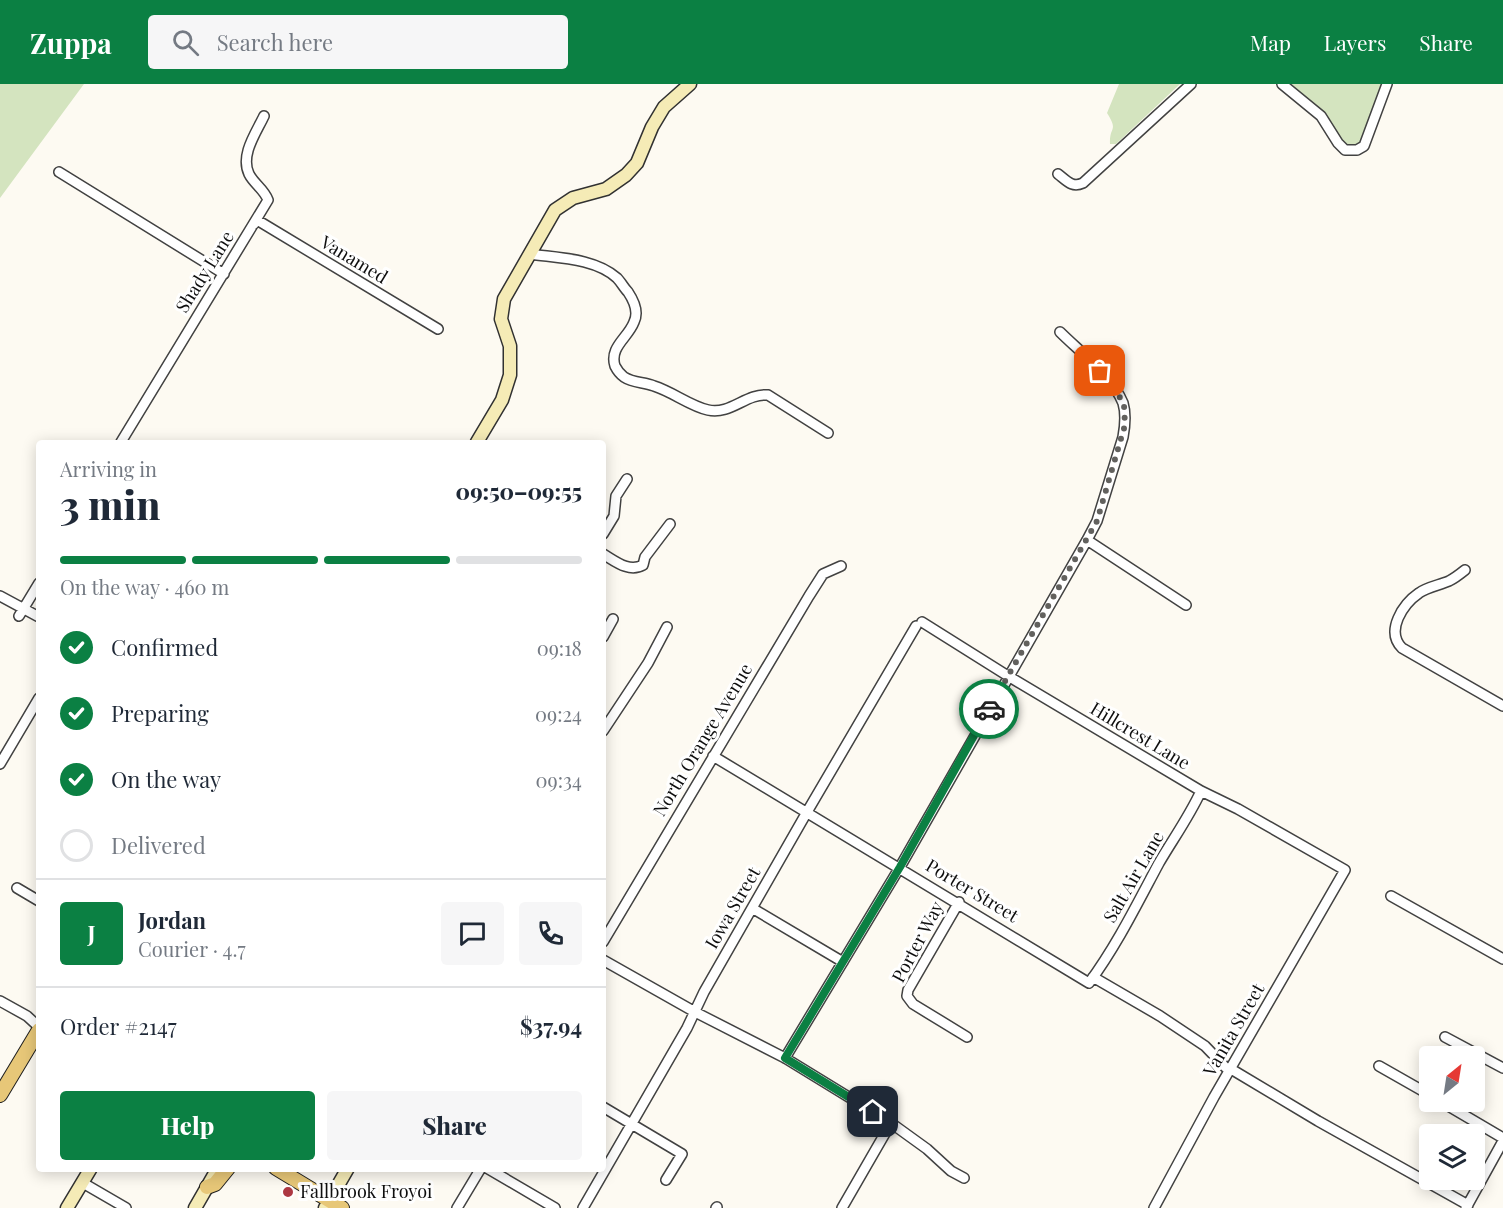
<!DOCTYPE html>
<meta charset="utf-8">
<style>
body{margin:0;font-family:"Playfair Display",serif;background:#f6f6f7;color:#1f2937;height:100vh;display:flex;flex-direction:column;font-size:22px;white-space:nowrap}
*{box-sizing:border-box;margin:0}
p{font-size:20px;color:#747a83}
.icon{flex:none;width:33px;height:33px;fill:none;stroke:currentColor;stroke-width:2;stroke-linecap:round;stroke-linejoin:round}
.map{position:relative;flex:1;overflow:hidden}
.side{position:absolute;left:36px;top:356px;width:570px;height:732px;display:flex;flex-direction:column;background:#fff;border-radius:6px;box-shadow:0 3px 15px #0003}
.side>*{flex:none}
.needle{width:39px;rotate:30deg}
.buttons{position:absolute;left:1419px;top:962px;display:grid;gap:12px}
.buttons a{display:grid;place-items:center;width:66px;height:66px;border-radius:6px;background:#fff;box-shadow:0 3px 15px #0003;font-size:30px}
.pin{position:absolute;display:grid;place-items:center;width:51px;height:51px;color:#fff;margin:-26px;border-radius:12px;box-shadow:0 3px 9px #0006}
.courier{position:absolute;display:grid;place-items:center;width:60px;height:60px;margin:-30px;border:4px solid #0b8043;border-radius:50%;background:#fff;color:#222;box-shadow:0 2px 8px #0007}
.head em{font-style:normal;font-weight:800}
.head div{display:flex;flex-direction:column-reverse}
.head{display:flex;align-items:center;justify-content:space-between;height:102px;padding:0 24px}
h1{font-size:39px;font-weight:800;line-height:45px}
.bar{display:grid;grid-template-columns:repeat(4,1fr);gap:9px 6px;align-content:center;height:72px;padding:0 24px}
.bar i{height:8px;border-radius:4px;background:#e0e1e3}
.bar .current{background:#0b8043}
.bar p{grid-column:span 4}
.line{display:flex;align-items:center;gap:15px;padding:0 24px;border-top:2px solid #e0e1e3}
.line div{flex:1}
.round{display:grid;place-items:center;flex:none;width:63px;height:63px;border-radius:6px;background:#f6f6f7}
ol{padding:0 24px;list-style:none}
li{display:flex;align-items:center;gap:18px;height:66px}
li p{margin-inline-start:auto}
li .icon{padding:6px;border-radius:50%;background:#0b8043;color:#fff;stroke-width:4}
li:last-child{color:#747a83}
li i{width:33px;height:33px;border:3px solid #e0e1e3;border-radius:50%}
.action{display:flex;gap:12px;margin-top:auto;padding:12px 24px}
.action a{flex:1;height:69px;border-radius:6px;background:#0b8043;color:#fff;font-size:24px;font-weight:800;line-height:69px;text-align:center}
.action a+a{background:#f6f6f7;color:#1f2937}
header{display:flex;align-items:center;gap:36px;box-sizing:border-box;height:84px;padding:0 30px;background:#0b8043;color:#fff}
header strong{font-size:28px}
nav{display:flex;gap:33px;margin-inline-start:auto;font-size:21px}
.search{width:420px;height:54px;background:#f6f6f7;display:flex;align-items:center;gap:15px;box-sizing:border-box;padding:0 21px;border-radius:6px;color:#747a83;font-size:22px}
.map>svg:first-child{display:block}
</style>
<header>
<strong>Zuppa</strong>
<div class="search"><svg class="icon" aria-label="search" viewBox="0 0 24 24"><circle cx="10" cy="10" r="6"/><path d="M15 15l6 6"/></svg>Search here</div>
<nav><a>Map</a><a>Layers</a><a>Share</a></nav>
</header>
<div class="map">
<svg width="1503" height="1124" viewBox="0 0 1503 1124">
<rect width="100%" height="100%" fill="#fdfaf2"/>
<path fill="#d4e4bf" d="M0,0H84L0,114Z
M1119,0H1180L1116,60H1110C1109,42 1119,48 1107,29Z
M1290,0H1382L1362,57L1356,64L1347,62L1313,20Z"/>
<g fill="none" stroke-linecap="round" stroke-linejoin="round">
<g stroke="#424242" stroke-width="12">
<path id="street" d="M1282,0L1321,32L1338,59L1345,66H1357L1364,62L1387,0
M59,88L224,190
M1058,90C1067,97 1072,104 1083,99L1191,0
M254,140L257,136L438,245
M530,170C557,174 595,174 617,194C621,198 624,204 628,208C634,217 639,228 634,238C628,254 609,263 615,282C617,286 620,290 624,293C633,299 644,298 654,302C673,308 690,322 708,326C731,331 746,309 768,311L828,349
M121,358L268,116C264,105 254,100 249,90C240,71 256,49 264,32
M603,450L614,432L616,412L627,395
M1087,456L1186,521
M603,470C615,477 629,489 643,481L645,473L670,440
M1465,486C1460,490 1455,494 1449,497C1440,501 1427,503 1419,509C1403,520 1385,547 1402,564L1503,622
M0,512L39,533
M19,532L39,499
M922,538L1008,592L1201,707L1238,725L1345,786L1214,1013L1154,1124
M603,553L613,535
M603,647L648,579L667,543
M713,672L1089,899C1117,861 1137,820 1159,779C1173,755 1189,733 1201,707
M0,680L39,614
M17,804L39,817
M1391,812L1503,875
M959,818L908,906L907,912L913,920L967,953
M752,824L843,878
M603,858L809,512L823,490L841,482
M603,876L695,928L785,974L891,1039L927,1065L951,1087L964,1094
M1093,893L1160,932L1205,962L1229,987
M0,917L27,932L39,943
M1445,953L1503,984
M785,974L900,783L1087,456L1097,437L1123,353C1125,342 1126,329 1123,319C1112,292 1080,268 1060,248
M1379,982L1430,1011
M1231,985L1318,1037L1468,1121
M1440,1017L1503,1054
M603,1023L682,1070L666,1096
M487,1084L555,1124
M83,1099L126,1124
M457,1124L481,1084
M583,1124L687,944L704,908L807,728L916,542
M716,1124L717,1123
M842,1124L891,1039
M1466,1124L1503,1057"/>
</g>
<g stroke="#313131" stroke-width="15">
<path id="secondary" d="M477,358L502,316L510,291V262L501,235L504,215L555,126L573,114L606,105L626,91L637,79L652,43L664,23L690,0
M67,1124L91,1084
M195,1124L218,1084
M325,1124L348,1084"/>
</g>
<g stroke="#202020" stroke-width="16">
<path id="primary" d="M0,1011L39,946
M276,1084L342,1124
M207,1103L215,1100L228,1084"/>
</g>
<use href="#street" stroke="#fff" stroke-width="9"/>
<use href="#secondary" stroke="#f5ebb6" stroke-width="12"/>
<use href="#primary" stroke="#e7c778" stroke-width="14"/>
</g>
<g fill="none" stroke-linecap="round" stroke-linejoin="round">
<path stroke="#62615e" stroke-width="6" stroke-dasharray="0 10.8" d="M989,625L1097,437L1125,341L1124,321L1113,301L1100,287"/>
<path stroke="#0b8043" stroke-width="8" d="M873,1028L785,974L900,783L989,625"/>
</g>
<circle fill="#ad3843" stroke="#fff" stroke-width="2" cx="288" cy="1108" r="6"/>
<g text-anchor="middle" stroke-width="6" stroke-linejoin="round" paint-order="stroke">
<g font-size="18" fill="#0f0f0f" stroke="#fff">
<text transform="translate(354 176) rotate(31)" y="6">Vanamed</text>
<text transform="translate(205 188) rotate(-58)" y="6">Shady Lane</text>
<text transform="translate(1140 652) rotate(31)" y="6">Hillcrest Lane</text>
<text transform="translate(703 656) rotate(-59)" y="6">North Orange Avenue</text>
<text transform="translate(1134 793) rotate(-60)" y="6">Salt Air Lane</text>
<text transform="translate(972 807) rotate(31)" y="6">Porter Street</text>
<text transform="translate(733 824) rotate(-60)" y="6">Iowa Street</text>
<text transform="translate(918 858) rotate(-62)" y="6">Porter Way</text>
<text transform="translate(1234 946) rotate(-60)" y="6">Vanita Street</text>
</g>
<g font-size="18" fill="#0f0f0f" stroke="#fff" text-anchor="start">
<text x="300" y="1114">Fallbrook Froyoi</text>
</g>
</g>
</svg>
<div class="buttons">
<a><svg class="needle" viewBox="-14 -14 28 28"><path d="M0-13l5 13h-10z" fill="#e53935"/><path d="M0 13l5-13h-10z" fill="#747a83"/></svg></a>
<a><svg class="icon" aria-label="layers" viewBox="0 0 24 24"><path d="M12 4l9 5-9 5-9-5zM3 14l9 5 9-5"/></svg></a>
</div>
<div class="pin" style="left:1100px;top:287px;background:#ea580c"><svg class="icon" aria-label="bag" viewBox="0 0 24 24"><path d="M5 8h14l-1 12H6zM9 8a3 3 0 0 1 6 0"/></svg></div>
<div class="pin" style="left:873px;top:1028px;background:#1f2937"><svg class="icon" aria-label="home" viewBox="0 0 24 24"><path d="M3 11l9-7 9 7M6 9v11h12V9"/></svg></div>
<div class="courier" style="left:989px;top:625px"><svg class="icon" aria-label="car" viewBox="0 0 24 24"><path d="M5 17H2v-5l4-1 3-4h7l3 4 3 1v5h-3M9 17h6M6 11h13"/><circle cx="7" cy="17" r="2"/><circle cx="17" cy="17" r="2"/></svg></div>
<section class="side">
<div class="head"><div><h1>3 min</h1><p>Arriving in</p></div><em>09:50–09:55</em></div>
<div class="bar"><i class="current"></i><i class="current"></i><i class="current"></i><i></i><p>On the way · 460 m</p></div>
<ol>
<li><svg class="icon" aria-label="check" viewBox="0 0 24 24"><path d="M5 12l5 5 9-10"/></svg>Confirmed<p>09:18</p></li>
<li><svg class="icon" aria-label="check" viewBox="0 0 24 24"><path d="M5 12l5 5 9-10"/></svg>Preparing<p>09:24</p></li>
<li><svg class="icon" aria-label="check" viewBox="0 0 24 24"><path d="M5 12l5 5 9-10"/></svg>On the way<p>09:34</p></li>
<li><i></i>Delivered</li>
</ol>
<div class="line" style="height:108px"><b class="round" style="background:#0b8043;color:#fff">J</b><div><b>Jordan</b><p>Courier · 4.7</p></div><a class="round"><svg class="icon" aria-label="chat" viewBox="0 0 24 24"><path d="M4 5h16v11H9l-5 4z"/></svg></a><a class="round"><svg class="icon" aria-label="phone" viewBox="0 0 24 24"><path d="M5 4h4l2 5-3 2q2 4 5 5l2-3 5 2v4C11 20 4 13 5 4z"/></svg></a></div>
<div class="line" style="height:78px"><div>Order #2147</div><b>$37.94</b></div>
<div class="action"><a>Help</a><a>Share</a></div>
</section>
</div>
